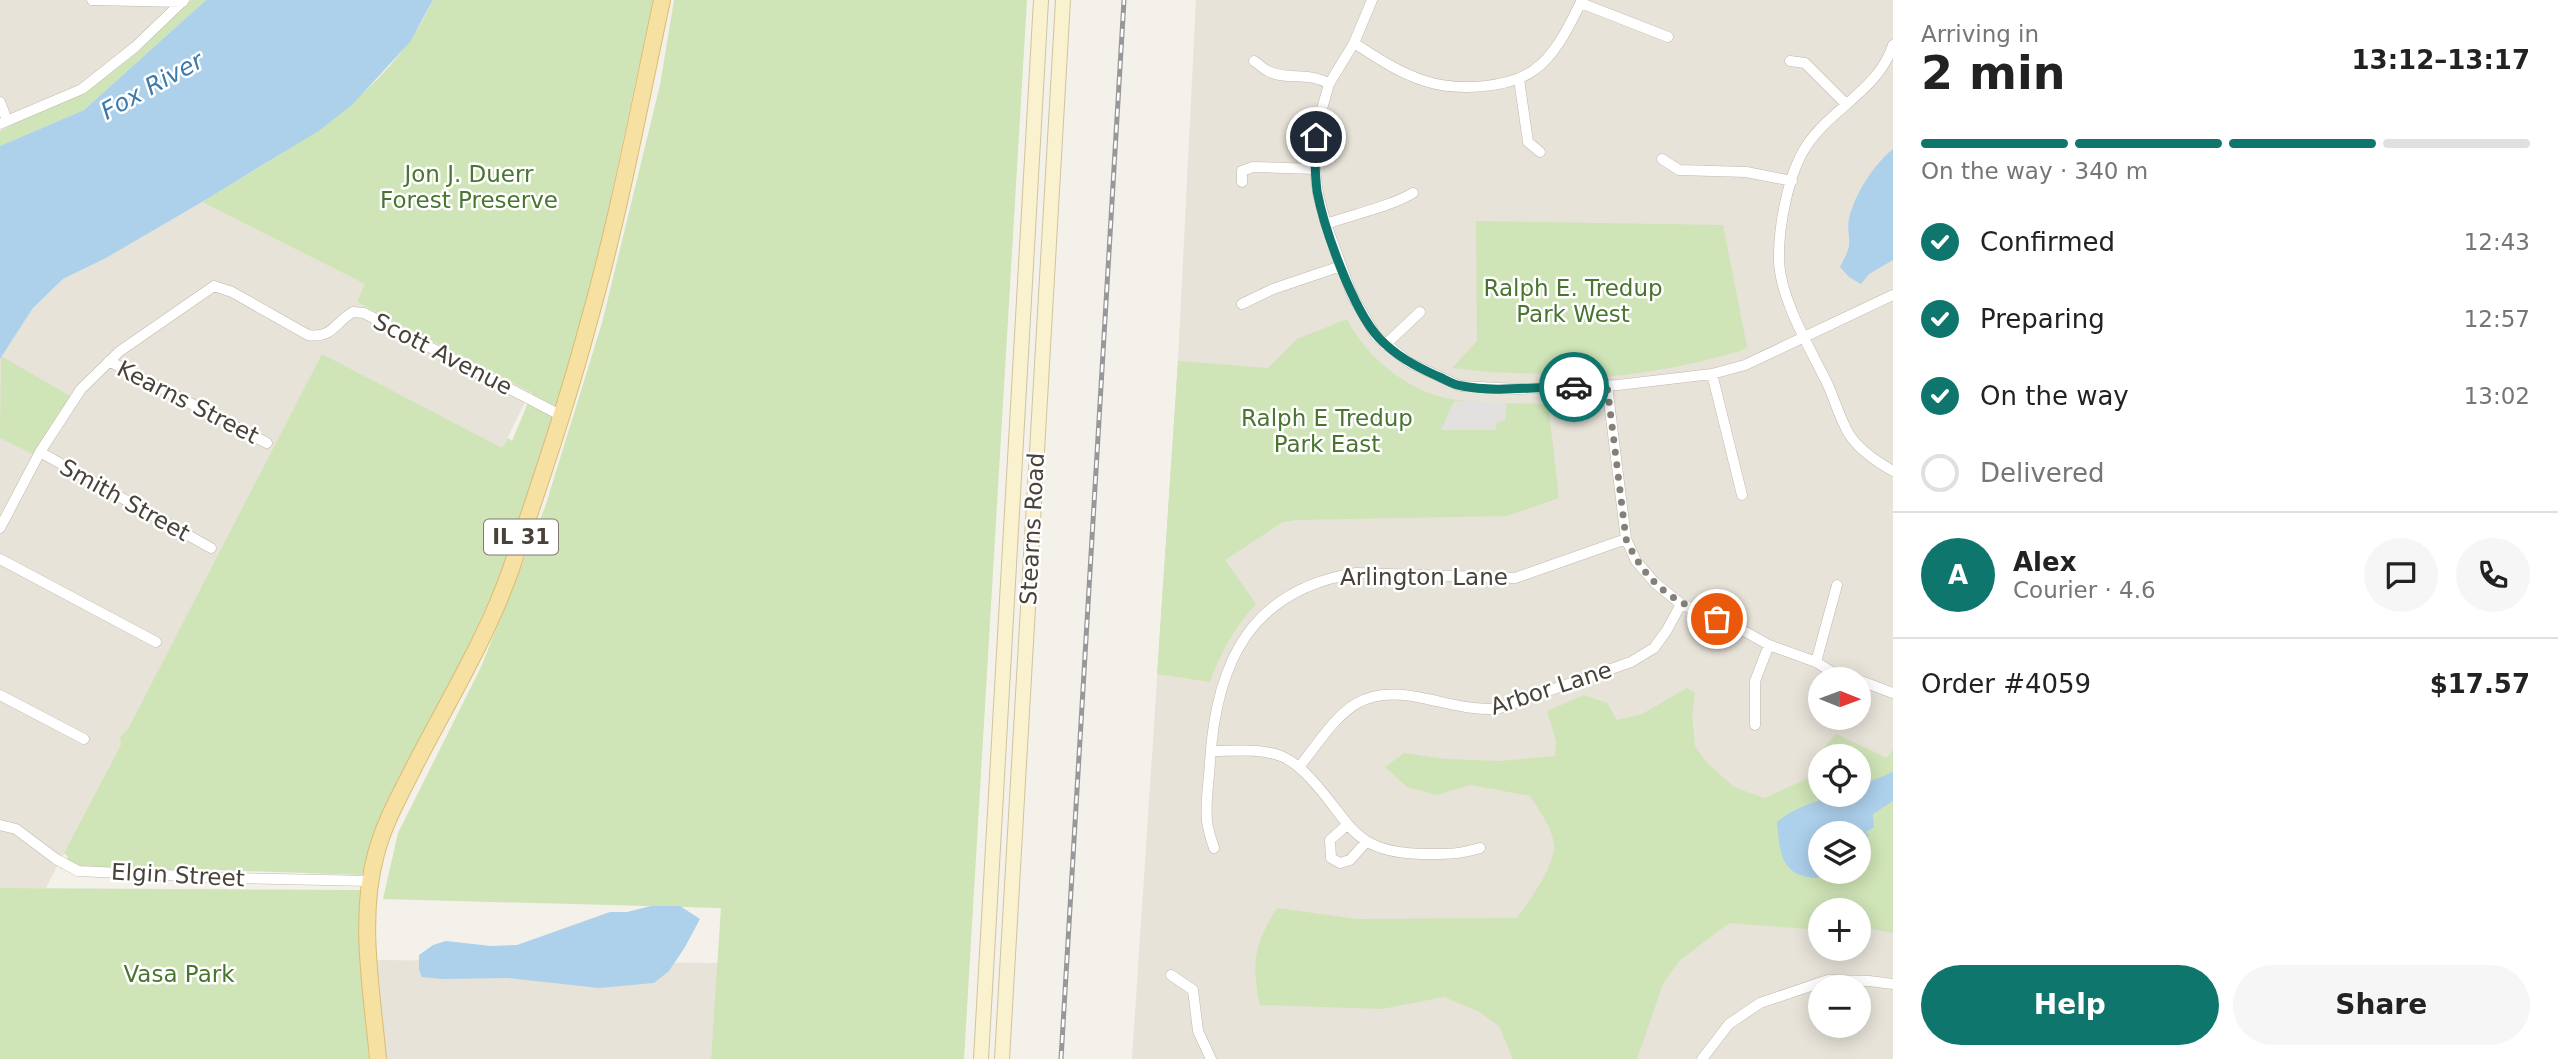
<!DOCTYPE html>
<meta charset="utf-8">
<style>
body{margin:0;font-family:"DejaVu Sans",sans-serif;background:#f6f6f6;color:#222;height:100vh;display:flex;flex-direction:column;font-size:26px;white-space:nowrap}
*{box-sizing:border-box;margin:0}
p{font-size:23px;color:#767676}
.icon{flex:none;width:38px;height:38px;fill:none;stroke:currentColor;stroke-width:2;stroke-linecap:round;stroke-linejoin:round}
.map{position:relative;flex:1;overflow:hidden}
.details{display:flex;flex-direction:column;background:#fff;width:665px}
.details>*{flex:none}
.needle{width:46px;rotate:91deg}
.controls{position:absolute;left:1808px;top:667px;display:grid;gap:14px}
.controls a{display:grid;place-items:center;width:63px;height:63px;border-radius:50%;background:#fff;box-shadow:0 4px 18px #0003;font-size:35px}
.pin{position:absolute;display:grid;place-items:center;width:60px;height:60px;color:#fff;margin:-30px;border:4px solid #fff;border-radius:50%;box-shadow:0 2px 7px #0007}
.courier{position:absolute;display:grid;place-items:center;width:70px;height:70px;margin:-35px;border:5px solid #0f766e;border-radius:50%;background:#fff;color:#222;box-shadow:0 2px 9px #0007}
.head em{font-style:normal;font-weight:800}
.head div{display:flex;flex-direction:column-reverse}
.head{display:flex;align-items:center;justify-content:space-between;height:119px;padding:0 28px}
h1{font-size:46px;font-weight:800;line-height:52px}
.bar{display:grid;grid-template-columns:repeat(4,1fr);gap:10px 7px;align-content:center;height:84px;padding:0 28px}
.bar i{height:9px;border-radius:5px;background:#e0e0e0}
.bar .active{background:#0f766e}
.bar p{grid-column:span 4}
.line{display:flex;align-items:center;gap:18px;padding:0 28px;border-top:2px solid #e0e0e0}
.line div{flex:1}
.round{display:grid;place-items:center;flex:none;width:74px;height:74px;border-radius:37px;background:#f6f6f6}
ol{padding:0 28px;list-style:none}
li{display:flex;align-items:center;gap:21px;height:77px}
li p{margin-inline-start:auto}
li .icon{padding:7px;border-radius:50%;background:#0f766e;color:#fff;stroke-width:4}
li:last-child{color:#767676}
li i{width:38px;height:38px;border:4px solid #e0e0e0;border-radius:50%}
.cta{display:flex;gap:14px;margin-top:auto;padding:14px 28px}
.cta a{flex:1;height:80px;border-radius:42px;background:#0f766e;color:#fff;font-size:28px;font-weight:800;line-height:80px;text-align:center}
.cta a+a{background:#f6f6f6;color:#222}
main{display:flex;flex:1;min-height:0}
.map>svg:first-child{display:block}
</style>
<main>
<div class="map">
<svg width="1893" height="1059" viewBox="0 0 1893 1059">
<rect width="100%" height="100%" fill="#f4f1eb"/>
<path fill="#e7e3d9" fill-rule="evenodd" d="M0,0H180L130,47L80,87L0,120Z
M1196,0H1893V1059H1132L1178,361ZM1820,679H1858V718H1820ZM1820,756H1858V794H1820ZM1820,833H1858V872H1820ZM1820,910H1858V948H1820ZM1820,987H1858V1026H1820Z
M202,202L366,284L357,302L530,392L495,463L313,373L46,888H0V359L33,308L63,279L106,258Z
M374,960L718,963L711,1059H382Z"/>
<path fill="#cfe4b7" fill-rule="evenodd" d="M191,0H206L84,110L0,146V131L105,76L139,51Z
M433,0H653L594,277L544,448L508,559L367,868L361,875L215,870L214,875L60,869L68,857L64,853L121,744L120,737L128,729L322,354L502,448L508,438L512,441L532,393L357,302L365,284L202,202C290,148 388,98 433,0Z
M674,0H1027L964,1059H711L721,908L383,899L398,833L481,667L545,507L602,323L660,85Z
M1476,221L1723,225L1747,347L1740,351C1677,369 1614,380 1549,379L1542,374L1488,372L1452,368L1477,341Z
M1347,319C1365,356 1408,392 1451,399C1482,404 1516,403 1548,404L1559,498L1507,516L1295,520L1283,522L1225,560L1256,604C1234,628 1221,652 1210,682L1157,674L1178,361L1268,368L1297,339Z
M1,356L72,397L33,454L0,438Z
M1687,688L1695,693L1692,715L1695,746L1706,762L1734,787L1764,798L1807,779L1825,746L1836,734L1887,758L1893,749V933L1873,929L1859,930L1858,910H1820V930L1729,923L1679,961L1663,984L1637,1059H1513L1499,1026L1478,1011L1444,997L1382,1009L1260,1005C1251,963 1254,945 1277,908L1357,919L1517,918C1529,901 1555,866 1554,845C1553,829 1539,810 1530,796L1471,785L1437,795L1407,787L1385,767L1404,753L1446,759L1500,761L1555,756L1556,741L1547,711L1584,695L1607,703L1617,720L1642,714ZM1820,756H1858V794H1820ZM1820,833H1858V872H1820Z
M0,888L361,890L360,947L369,1059H0Z"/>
<path fill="#e3e1df" d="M1454,401L1507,403L1505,420L1497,423L1495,430H1441Z"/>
<path fill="#add0eb" d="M206,0H433L410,42L353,104L320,130L202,202L106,258L63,279L33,308L0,359V146L84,110Z
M1893,149V260L1869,274L1861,284L1849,277L1840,267C1843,260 1848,253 1849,246C1850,237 1847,228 1849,219C1854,195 1874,164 1893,149Z
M1893,772V801L1873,814L1874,827L1866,832L1869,835L1861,847H1859L1858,833H1820V872H1823L1817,878C1780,877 1780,852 1777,822C1797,805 1833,794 1858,794L1859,786Z
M651,906H680L700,919L685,947L669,971L654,983L599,988L508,978L442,979L422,977L419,970V955L433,945L446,941L491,946L517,945L610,912H627Z"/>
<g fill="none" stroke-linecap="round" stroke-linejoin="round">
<g stroke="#bfb9ae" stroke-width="11">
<path id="minor" d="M92,0L183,2
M1372,0L1354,43L1329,84L1318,123L1315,169L1318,194L1326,224L1352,295L1376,336L1410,363L1460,386L1518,389L1618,385L1712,374L1745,365L1893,295
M1581,3L1668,37
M1354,43C1376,57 1399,73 1425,81C1455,91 1508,89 1534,70C1556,55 1570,24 1582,0
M1893,45C1879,89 1832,108 1807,145C1788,173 1778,228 1779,262C1781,301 1811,350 1828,385C1835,401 1840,419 1849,434C1859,450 1877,462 1893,471
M1254,61C1259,64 1263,69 1268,71C1287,81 1308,71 1329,84
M1790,61L1805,63L1846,104
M1519,79L1528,142L1540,152
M0,102L7,120
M0,124L82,89L135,47L184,0
M1662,159L1679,170L1746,172L1792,181
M1242,182V171L1253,167L1315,169
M1326,224C1354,214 1389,207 1413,193
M1242,304L1273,289L1341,266
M1385,345L1420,312
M109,361L267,443
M1712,374L1742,495
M1607,385L1626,539L1636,561L1655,583L1681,604L1735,626L1769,645L1816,662L1832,672L1857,679
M40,452L211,548
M0,528L40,452L81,389L120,351L214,286L232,292L308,335C332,339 334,323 353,312L364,313L562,416
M0,559L156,642
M1816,662L1837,585
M1858,680L1893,693
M0,695L84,739
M1755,725V681L1769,645
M1211,751C1234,751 1259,748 1281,756C1293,761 1302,769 1311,779C1352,823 1351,852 1421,854C1445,854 1457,855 1480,848
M1300,766C1339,716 1355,681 1427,699C1451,704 1472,710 1497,709L1631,662L1654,648L1667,630L1681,604
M0,825L16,829L56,859L78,871L227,878L370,881
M1347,825L1330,840L1331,858L1340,863L1350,860L1366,842
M1214,848C1211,839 1208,830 1207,821C1205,803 1209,781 1210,762C1216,663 1250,590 1356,573L1515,578L1626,539
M1171,975L1193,990L1198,1031L1211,1059
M1702,1059L1729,1024L1760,1003L1828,980L1869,981L1893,984"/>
</g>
<g stroke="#cfc49e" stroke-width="16">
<path id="secondary" d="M981,1059L1041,0
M1002,1059L1063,0"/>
</g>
<g stroke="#dabd73" stroke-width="18">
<path id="primary" d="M378,1059C372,992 358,919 376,854C384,823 400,795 414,767C448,701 488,636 512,566C539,485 567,404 589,321C619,215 639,107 662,0"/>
</g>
<use href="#minor" stroke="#fff" stroke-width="10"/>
<use href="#secondary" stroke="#faf1cf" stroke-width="14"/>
<use href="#primary" stroke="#f6e0a2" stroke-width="16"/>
<g stroke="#989898" stroke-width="5">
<path id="rail" d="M1061,1059L1124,0"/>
</g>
<use href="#rail" stroke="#fff" stroke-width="2.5" stroke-dasharray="8" stroke-linecap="butt"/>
</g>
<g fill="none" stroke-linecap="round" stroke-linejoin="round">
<path stroke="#847f77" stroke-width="7" stroke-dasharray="0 12.6" d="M1574,387L1607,385L1626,539C1647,585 1671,600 1717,619"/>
<path stroke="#0f766e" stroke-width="9" d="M1316,137C1314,155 1315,173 1317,191C1324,229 1353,310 1379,338C1396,356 1415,366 1437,376C1445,379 1453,385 1462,386C1498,393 1537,386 1574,387"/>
</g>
<g text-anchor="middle" stroke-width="5" stroke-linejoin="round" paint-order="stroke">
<rect fill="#fff" stroke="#7f7b74" stroke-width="2" x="484" y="519.5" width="74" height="35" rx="5"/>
<g font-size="21" font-weight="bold" fill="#484239">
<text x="521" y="544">IL 31</text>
</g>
<g font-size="23" fill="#497531" stroke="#fff">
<text x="469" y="182">Jon J. Duerr<tspan x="469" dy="26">Forest Preserve</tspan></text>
<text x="1573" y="296">Ralph E. Tredup<tspan x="1573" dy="26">Park West</tspan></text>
<text x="1327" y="426">Ralph E Tredup<tspan x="1327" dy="26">Park East</tspan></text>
<text x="179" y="982">Vasa Park</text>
</g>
<g font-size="23" fill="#484239" stroke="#fff">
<text transform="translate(443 354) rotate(27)" y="8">Scott Avenue</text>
<text transform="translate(188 402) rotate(27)" y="8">Kearns Street</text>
<text transform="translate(125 500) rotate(29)" y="8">Smith Street</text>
<text transform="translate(1032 529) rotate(-87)" y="8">Stearns Road</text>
<text x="1424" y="585">Arlington Lane</text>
<text transform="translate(1551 688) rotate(-18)" y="8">Arbor Lane</text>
<text transform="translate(178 875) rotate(3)" y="8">Elgin Street</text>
</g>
<g font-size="24" font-style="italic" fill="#3b79ab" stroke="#fff">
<text transform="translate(152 86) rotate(-29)" y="8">Fox River</text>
</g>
</g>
</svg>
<div class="controls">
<a><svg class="needle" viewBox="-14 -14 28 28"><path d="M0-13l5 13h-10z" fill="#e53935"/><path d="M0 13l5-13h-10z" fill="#767676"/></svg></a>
<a><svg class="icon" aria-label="locate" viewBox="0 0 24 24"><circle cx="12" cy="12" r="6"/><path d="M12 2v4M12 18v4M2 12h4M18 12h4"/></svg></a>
<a><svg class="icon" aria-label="layers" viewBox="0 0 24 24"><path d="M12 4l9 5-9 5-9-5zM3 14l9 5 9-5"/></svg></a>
<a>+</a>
<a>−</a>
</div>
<div class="pin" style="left:1717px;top:619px;background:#ea580c"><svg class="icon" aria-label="bag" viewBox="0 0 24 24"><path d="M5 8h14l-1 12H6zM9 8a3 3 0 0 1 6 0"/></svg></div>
<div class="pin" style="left:1316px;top:137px;background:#1f2937"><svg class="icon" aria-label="home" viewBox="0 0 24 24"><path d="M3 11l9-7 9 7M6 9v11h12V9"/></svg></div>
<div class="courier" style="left:1574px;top:387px"><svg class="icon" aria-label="car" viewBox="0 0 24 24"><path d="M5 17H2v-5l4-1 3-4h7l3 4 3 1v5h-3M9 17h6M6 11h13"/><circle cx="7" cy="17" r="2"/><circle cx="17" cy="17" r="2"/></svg></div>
</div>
<section class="details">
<div class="head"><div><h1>2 min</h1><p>Arriving in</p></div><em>13:12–13:17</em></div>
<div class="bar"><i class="active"></i><i class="active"></i><i class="active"></i><i></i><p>On the way · 340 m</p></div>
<ol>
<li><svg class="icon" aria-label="check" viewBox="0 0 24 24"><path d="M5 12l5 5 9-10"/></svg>Confirmed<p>12:43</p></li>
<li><svg class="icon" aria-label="check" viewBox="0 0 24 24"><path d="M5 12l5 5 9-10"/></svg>Preparing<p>12:57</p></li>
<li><svg class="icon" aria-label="check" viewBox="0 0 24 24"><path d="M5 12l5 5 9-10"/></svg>On the way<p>13:02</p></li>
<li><i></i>Delivered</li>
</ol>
<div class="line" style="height:126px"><b class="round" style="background:#0f766e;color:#fff">A</b><div><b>Alex</b><p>Courier · 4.6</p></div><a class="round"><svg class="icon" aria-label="chat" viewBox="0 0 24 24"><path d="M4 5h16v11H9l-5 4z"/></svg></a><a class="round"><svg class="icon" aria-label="phone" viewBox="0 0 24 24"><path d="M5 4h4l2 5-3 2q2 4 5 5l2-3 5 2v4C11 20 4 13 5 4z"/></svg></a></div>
<div class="line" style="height:91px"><div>Order #4059</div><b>$17.57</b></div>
<div class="cta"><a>Help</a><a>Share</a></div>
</section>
</main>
